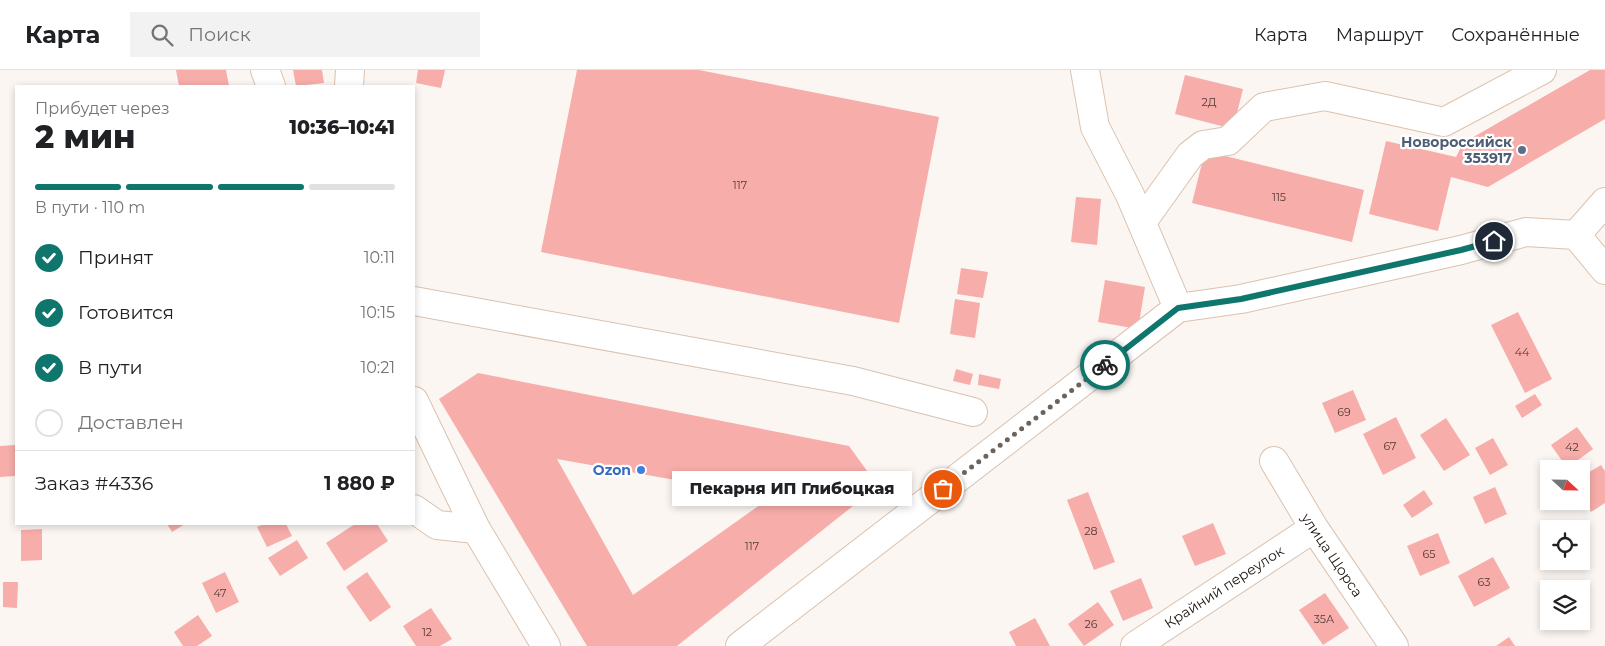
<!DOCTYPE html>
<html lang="ru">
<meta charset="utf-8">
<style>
body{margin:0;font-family:Montserrat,sans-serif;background:#f2f2f2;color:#202124;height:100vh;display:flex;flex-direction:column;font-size:19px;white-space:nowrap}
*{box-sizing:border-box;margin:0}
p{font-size:16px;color:#757577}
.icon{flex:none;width:28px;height:28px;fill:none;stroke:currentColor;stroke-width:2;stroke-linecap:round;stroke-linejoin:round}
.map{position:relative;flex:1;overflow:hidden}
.details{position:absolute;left:15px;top:15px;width:400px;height:440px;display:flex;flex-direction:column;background:#fff;border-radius:0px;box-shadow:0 2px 8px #0003}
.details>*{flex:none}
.needle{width:32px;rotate:112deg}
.controls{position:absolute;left:1540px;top:390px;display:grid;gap:10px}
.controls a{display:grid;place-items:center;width:50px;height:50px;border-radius:0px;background:#fff;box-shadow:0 2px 8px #0003;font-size:25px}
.pin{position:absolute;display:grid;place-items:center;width:42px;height:42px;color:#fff;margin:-21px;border:2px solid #fff;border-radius:50%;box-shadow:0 1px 5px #0007}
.courier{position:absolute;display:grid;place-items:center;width:50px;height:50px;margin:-25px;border:4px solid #0f766e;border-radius:50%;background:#fff;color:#222;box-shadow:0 1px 6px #0007}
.bubble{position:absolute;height:35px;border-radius:0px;background:#fff;box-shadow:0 2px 8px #0003;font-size:16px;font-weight:800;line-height:35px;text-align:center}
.summary em{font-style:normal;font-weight:800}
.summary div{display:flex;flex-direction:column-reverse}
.summary{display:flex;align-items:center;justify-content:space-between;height:85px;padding:0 20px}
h1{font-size:32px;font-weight:800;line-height:38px}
.bar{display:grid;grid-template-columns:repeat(4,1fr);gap:8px 5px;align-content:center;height:60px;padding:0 20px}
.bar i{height:6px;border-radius:4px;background:#e0e0e0}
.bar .current{background:#0f766e}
.bar p{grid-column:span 4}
.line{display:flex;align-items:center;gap:12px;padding:0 20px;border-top:1px solid #e0e0e0}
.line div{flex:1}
ol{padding:0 20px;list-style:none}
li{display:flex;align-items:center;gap:15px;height:55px}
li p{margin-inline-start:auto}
li .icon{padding:5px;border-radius:50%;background:#0f766e;color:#fff;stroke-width:4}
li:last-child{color:#757577}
li i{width:28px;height:28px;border:2px solid #e0e0e0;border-radius:50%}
header{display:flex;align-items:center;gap:30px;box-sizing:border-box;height:70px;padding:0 25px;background:#fff;border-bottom:1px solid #e0e0e0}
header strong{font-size:24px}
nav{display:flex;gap:28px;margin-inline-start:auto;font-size:18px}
.search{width:350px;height:45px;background:#f2f2f2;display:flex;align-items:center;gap:12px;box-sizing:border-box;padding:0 18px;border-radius:0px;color:#757577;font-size:19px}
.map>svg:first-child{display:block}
</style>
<header>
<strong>Карта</strong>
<div class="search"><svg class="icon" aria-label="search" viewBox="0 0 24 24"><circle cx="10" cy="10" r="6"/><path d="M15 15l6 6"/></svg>Поиск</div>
<nav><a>Карта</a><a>Маршрут</a><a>Сохранённые</a></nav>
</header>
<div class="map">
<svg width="1605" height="576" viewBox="0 0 1605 576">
<rect width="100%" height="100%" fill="#fbf6f2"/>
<path fill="#f7adaa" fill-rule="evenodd" d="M176,0H226L229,16H179Z
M293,0H322L324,13L296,16Z
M418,0H445L441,18L416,13Z
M577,0H699L939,47L899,253L541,182Z
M1590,0H1605V49L1488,117L1451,107L1438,161L1369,144L1386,71L1456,87L1463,73Z
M1185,5L1243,19L1233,59L1175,44Z
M1205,81L1364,120L1352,172L1192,133Z
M1076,127L1101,129L1097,175L1071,172Z
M961,198L988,202L983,228L957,224Z
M1105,210L1145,217L1138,259L1098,252Z
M955,229L980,233L975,268L950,264Z
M1518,242L1552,309L1525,323L1491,255Z
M956,299L973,304L970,315L953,311Z
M478,303L849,376L878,416L677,576H587L439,329ZM557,389L771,427L633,525Z
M979,304L1001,309L999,319L978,315Z
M1353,320L1366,350L1335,363L1322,333Z
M1535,324L1542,335L1522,348L1515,336Z
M1396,347L1416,388L1383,405L1363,364Z
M1446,348L1470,385L1444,401L1420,365Z
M1577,357L1593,379L1567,398L1551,375Z
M1493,368L1508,395L1490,405L1475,378Z
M16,375V406L0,407V376Z
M1601,395L1605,401V433L1591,442L1581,426V407Z
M1495,417L1507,444L1485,454L1473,427Z
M1424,420L1433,434L1412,448L1403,435Z
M1088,422L1115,492L1094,500L1067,430Z
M1213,453L1226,484L1195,496L1182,466Z
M167,454H185L172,462Z
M264,454H286L292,466L267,477L257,457Z
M355,454H377L388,471L344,501L326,473Z
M42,459V490L21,491V460Z
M1438,463L1450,493L1420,506L1407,476Z
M297,470L308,488L280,506L268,488Z
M1493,487L1510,518L1474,537L1458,506Z
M225,502L239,532L216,543L202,513Z
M367,502L391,537L370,552L346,517Z
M1141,508L1153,538L1123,551L1110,521Z
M3,512H18L17,538L3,537Z
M1325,523L1349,558L1323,575L1299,540Z
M1098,532L1114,555L1084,576L1068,554Z
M431,538L452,569L440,576H416L403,556Z
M198,545L212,566L197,576H183L174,562Z
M1035,548L1050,576H1016L1009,562Z
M1509,567L1515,576H1496Z"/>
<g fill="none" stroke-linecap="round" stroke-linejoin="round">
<g stroke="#dac2af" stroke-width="30">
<path id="minor" d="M265,0L271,16
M1085,0L1095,57L1130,125L1178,238
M349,16L350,0
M1142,152L1190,85L1203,75L1228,71L1264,37L1325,26L1444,52L1542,0
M1576,165L1605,200
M1576,165L1605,132
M414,231L853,311L973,342
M414,331L476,459L546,576
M1274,391L1314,458L1394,576
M414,439L437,455L476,459
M740,576L1178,238L1241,229L1461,180L1526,162L1576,165
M1135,576L1314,458"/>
</g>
<use href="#minor" stroke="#fff" stroke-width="28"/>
</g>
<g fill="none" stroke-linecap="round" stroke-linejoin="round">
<path stroke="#6b635e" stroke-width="5" stroke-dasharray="0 9" d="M943,419L1105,295"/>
<path stroke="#0f766e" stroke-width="6" d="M1105,295L1178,238L1241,229L1461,180L1494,171"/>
</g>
<circle fill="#5c6f8a" stroke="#fff" stroke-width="2" cx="1522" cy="80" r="5"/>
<circle fill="#3f7fe0" stroke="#fff" stroke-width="2" cx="641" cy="400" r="5"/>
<g text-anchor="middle" stroke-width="4.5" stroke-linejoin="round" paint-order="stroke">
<g font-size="11" fill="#543a35">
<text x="1209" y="36">2Д</text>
<text x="740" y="119">117</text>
<text x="1279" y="131">115</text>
<text x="1522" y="286">44</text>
<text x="1344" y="346">69</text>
<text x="1390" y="380">67</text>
<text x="1572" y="381">42</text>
<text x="1091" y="465">28</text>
<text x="752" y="480">117</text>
<text x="1429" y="488">65</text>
<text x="1484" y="516">63</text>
<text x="220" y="527">47</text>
<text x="1324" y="553">35А</text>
<text x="1091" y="558">26</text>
<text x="427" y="566">12</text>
</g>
<g font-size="14" font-weight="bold" fill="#4e5e75" stroke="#fff" text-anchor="end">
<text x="1512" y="77">Новороссийск<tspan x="1512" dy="16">353917</tspan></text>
</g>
<g font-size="14" font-weight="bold" fill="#366cbe" stroke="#fff" text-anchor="end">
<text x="631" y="405">Ozon</text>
</g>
<g font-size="14" fill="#1d140e" stroke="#fff">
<text transform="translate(1332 485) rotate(56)" y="5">улица Щорса</text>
<text transform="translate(1224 517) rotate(-33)" y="5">Крайний переулок</text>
</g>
</g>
</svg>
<div class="controls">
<a><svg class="needle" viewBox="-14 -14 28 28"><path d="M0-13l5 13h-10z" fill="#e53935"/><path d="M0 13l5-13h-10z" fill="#757577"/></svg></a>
<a><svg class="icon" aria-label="locate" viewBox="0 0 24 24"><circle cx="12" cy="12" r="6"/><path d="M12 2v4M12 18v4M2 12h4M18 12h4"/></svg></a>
<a><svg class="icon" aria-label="layers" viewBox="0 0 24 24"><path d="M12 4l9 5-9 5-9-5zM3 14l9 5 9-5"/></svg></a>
</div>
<div class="pin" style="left:943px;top:419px;background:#ea580c"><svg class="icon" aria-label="bag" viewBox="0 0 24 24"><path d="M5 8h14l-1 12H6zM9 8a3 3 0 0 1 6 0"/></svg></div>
<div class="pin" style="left:1494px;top:171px;background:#1f2937"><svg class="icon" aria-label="home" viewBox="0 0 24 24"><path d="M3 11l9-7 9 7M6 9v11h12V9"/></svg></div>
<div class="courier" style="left:1105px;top:295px"><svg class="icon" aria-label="bike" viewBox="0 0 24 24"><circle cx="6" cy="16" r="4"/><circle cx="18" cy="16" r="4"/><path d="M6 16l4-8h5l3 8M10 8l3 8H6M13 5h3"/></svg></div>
<div class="bubble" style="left:672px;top:401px;width:240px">Пекарня ИП Глибоцкая</div>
<section class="details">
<div class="summary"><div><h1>2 мин</h1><p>Прибудет через</p></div><em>10:36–10:41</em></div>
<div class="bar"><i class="current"></i><i class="current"></i><i class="current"></i><i></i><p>В пути · 110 m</p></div>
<ol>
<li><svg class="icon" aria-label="check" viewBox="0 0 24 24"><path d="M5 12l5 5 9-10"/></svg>Принят<p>10:11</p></li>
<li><svg class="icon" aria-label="check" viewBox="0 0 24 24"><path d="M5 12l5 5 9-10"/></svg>Готовится<p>10:15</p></li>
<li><svg class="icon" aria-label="check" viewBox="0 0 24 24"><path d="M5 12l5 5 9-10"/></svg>В пути<p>10:21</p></li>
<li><i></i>Доставлен</li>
</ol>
<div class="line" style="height:65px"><div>Заказ #4336</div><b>1 880 ₽</b></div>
</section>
</div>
